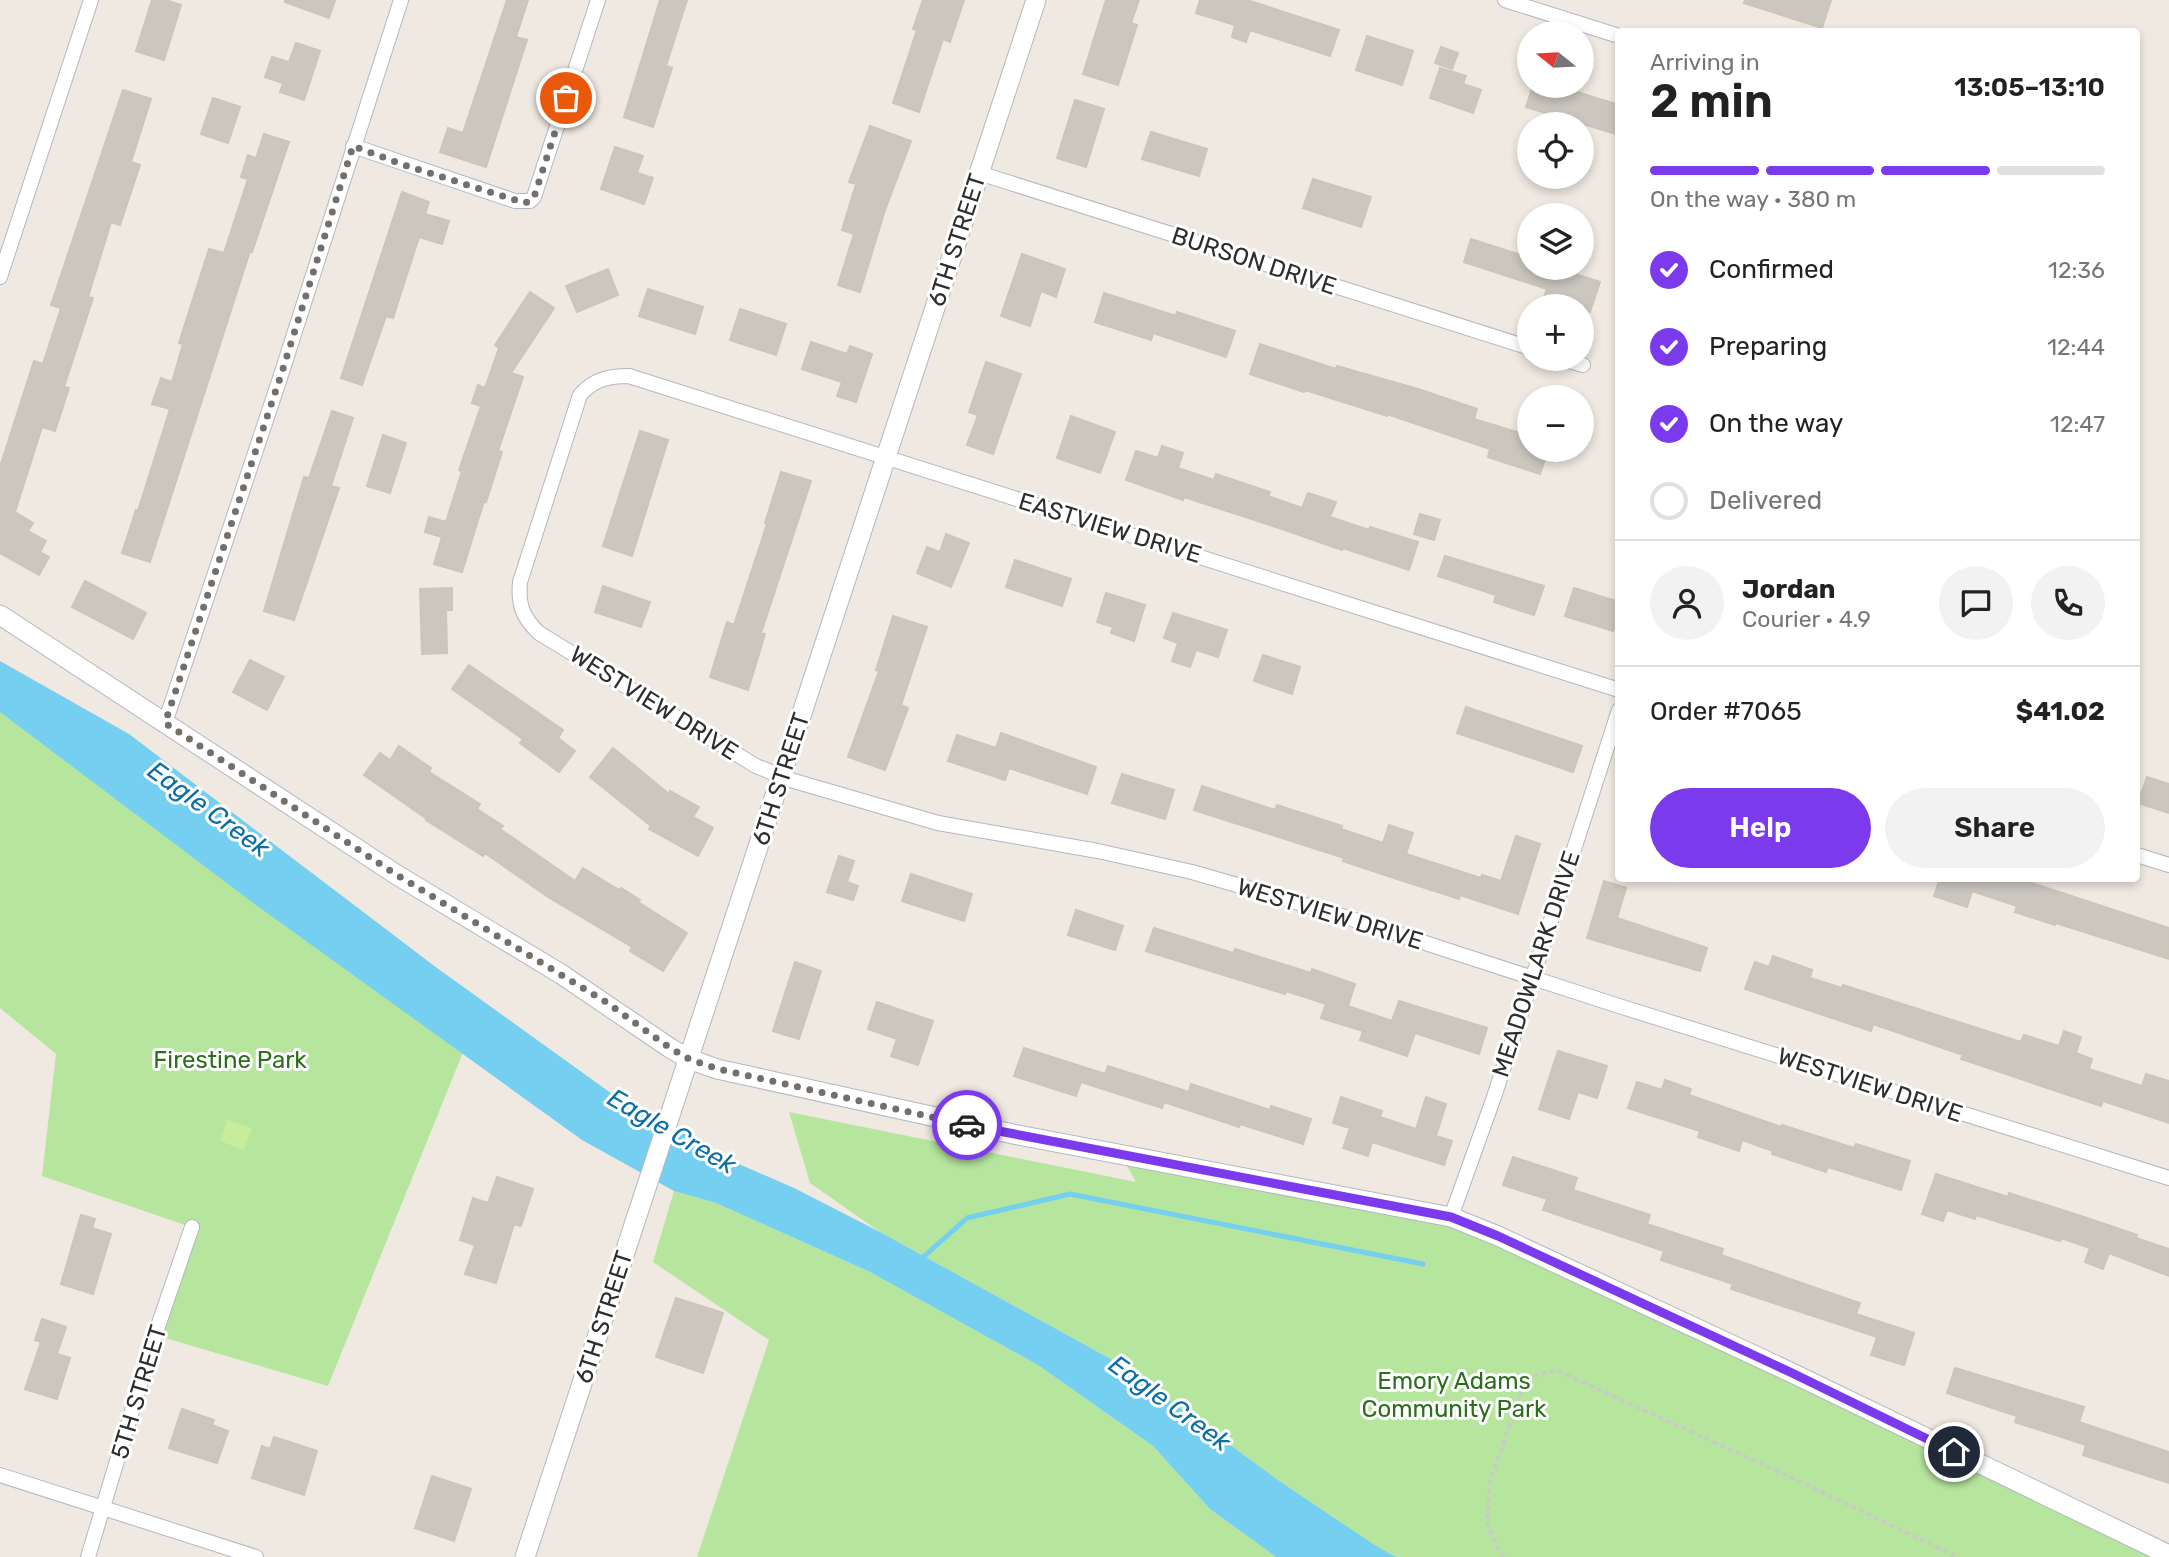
<!DOCTYPE html>
<meta charset="utf-8">
<style>
body{margin:0;font-family:Rubik,sans-serif;background:#f2f2f2;color:#222;height:100vh;display:flex;flex-direction:column;font-size:26px;white-space:nowrap}
*{box-sizing:border-box;margin:0}
p{font-size:23px;color:#767676}
.icon{flex:none;width:38px;height:38px;fill:none;stroke:currentColor;stroke-width:2;stroke-linecap:round;stroke-linejoin:round}
.map{position:relative;flex:1;overflow:hidden}
.details{position:absolute;left:1615px;top:28px;width:525px;height:854px;display:flex;flex-direction:column;background:#fff;border-radius:7px;box-shadow:0 4px 10px #0003}
.details>*{flex:none}
.needle{width:46px;rotate:288deg}
.fabs{position:absolute;left:1517px;top:21px;display:grid;gap:14px}
.fabs a{display:grid;place-items:center;width:77px;height:77px;border-radius:50%;background:#fff;box-shadow:0 4px 10px #0003;font-size:35px}
.pin{position:absolute;display:grid;place-items:center;width:60px;height:60px;color:#fff;margin:-30px;border:4px solid #fff;border-radius:50%;box-shadow:0 2px 7px #0007}
.courier{position:absolute;display:grid;place-items:center;width:70px;height:70px;margin:-35px;border:5px solid #7c3aed;border-radius:50%;background:#fff;color:#222;box-shadow:0 2px 9px #0007}
.head em{font-style:normal;font-weight:600}
.head div{display:flex;flex-direction:column-reverse}
.head{display:flex;align-items:center;justify-content:space-between;height:119px;padding:0 35px}
h1{font-size:46px;font-weight:600;line-height:52px}
.bar{display:grid;grid-template-columns:repeat(4,1fr);gap:10px 7px;align-content:center;height:84px;padding:0 35px}
.bar i{height:9px;border-radius:5px;background:#e0e0e0}
.bar .active{background:#7c3aed}
.bar p{grid-column:span 4}
.line{display:flex;align-items:center;gap:18px;padding:0 35px;border-top:2px solid #e0e0e0}
.line div{flex:1}
.round{display:grid;place-items:center;flex:none;width:74px;height:74px;border-radius:37px;background:#f2f2f2}
ol{padding:0 35px;list-style:none}
li{display:flex;align-items:center;gap:21px;height:77px}
li p{margin-inline-start:auto}
li .icon{padding:7px;border-radius:50%;background:#7c3aed;color:#fff;stroke-width:4}
li:last-child{color:#767676}
li i{width:38px;height:38px;border:4px solid #e0e0e0;border-radius:50%}
.button{display:flex;gap:14px;margin-top:auto;padding:14px 35px}
.button a{flex:1;height:80px;border-radius:42px;background:#7c3aed;color:#fff;font-size:28px;font-weight:600;line-height:80px;text-align:center}
.button a+a{background:#f2f2f2;color:#222}
.map>svg:first-child{display:block}
</style>
<div class="map">
<svg width="2169" height="1557" viewBox="0 0 2169 1557">
<rect width="100%" height="100%" fill="#efe9e1"/>
<path fill="#b6e59e" d="M0,682L474,1025L328,1386L155,1335L191,1227L42,1176L56,1054L0,1008Z
M789,1112L1136,1182L1121,1155L1451,1217L2169,1557H1364L1345,1525L1278,1480L1118,1363L880,1232L810,1183Z
M674,1191L716,1203L870,1272L1038,1365L1153,1446L1210,1509L1276,1557H697L769,1340L653,1262Z"/>
<path fill="#c9ec9a" d="M227,1120L252,1128L244,1150L220,1141Z"/>
<path fill="#75cff0" d="M0,661L129,734L437,968L626,1104L687,1133L700,1147L794,1188L880,1232L1118,1363L1278,1480L1376,1546L1396,1557H1276L1210,1509L1153,1446L1038,1365L870,1272L716,1203L674,1191L582,1140L252,902L0,712Z"/>
<g fill="none" stroke-linecap="round" stroke-linejoin="round">
<path stroke="#75cff0" stroke-width="5" d="M920,1260L967,1218L1070,1194L1423,1264"/>
</g>
<path fill="#cbc7bf" stroke="#cbc5ba" stroke-width="2" d="M152,0H165L181,5L164,60L136,51Z
M285,0H335L329,18L285,2Z
M507,0H528L516,37L527,40L486,167L440,152L448,128L463,133Z
M660,0H687L666,66L672,68L653,127L624,117Z
M923,0H964L950,42L943,39L919,112L893,103L917,30L913,29Z
M1106,0H1139L1131,23L1137,25L1118,85L1083,74Z
M1200,0H1247L1339,30L1330,56L1250,30L1246,42L1232,37L1235,25L1196,13Z
M1745,0H1831L1822,28L1744,3Z
M1367,36L1413,51L1402,85L1356,70Z
M296,43L320,51L304,100L280,92L283,83L265,77L272,57L289,62Z
M1441,47L1458,53L1452,69L1435,63Z
M1440,68L1466,76L1463,84L1481,90L1473,113L1430,98Z
M1533,86H1558L1619,105V135L1526,107Z
M123,90L151,99L131,162L140,165L120,225L111,222L88,297L93,298L64,387L69,388L55,431L42,427L15,512L33,523L28,531L46,541L40,552L49,557L39,575L0,553V467L34,361L43,364L61,308L51,305Z
M213,98L240,107L228,143L201,134Z
M1075,100L1104,109L1086,167L1057,158Z
M870,126L911,141L885,210L860,292L838,285L854,234L842,230L856,184L849,182Z
M1151,132L1207,149L1199,176L1142,159Z
M264,134L289,142L252,252L250,251L150,562L122,553L136,510L138,511L170,409L152,404L161,378L172,382L183,344L179,343L209,249L224,253L248,179L241,177L248,155L256,158Z
M615,147L643,156L637,173L653,178L644,204L601,189Z
M1313,179L1371,197L1361,227L1303,208Z
M402,192L429,202L425,214L449,221L442,244L419,237L393,318L386,316L362,385L341,378Z
M1471,239L1530,258V268H1556L1600,282L1590,312L1582,309V306H1573L1544,297L1547,289L1464,262Z
M1022,254L1065,269L1056,297L1041,291L1030,326L1001,316Z
M608,269L618,295L577,312L566,286Z
M648,289L703,307L695,334L639,316Z
M530,292L554,308L511,373L523,377L498,451L502,452L486,502L484,501L462,572L434,564L442,537L425,532L429,517L446,522L462,471L459,470L481,406L472,403L478,385L485,388L499,348L495,345Z
M1104,293L1176,316L1177,312L1235,331L1226,357L1153,333L1151,340L1095,322Z
M740,309L786,324L776,355L730,340Z
M811,342L847,354L850,346L872,354L856,402L837,396L842,382L802,369Z
M1260,344L1336,369L1337,366L1418,389L1477,409L1474,419L1530,436V450H1548L1540,474L1488,457L1490,449L1387,414V416L1305,390L1304,392L1250,374Z
M986,362L1021,374L993,454L967,445L978,415L969,412Z
M332,411L353,418L331,486L339,488L294,620L264,611L304,477L309,478Z
M1071,416L1115,432L1100,473L1057,458Z
M640,431L668,440L632,556L603,546Z
M383,435L406,443L390,493L367,486Z
M1162,446L1183,453L1178,468L1214,480L1216,474L1270,492L1268,496L1302,508L1308,493L1336,502L1330,517L1369,530L1370,527L1418,542L1409,570L1343,548L1342,550L1285,530L1184,497L1183,500L1126,480L1136,451L1158,458Z
M781,472L811,481L761,633L765,634L748,690L710,677L727,622L734,625L767,524L765,523Z
M1420,514L1440,520L1434,540L1414,534Z
M946,534L969,543L951,587L917,573L927,547L940,552Z
M1445,556L1544,586L1534,615L1494,602L1496,595L1438,576Z
M1015,560L1071,579L1062,606L1006,587Z
M85,581L146,613L133,639L72,607Z
M603,586L650,602L641,627L595,612Z
M452,588V610H446L447,653L422,654L420,589Z
M1574,588L1619,602V614L1613,631L1565,616Z
M1106,593L1145,605L1134,641L1111,633L1113,627L1097,622Z
M1173,613L1227,630L1218,657L1196,650L1190,667L1172,661L1178,643L1164,638Z
M893,616L927,627L901,705L908,708L885,770L848,757L879,671L876,670Z
M1263,655L1300,667L1292,694L1254,681Z
M250,660L284,677L267,710L233,692Z
M469,665L563,730L558,738L575,751L559,772L520,743L523,739L452,689Z
M1466,707L1582,746L1573,772L1457,733Z
M1001,733L1096,767L1087,794L1009,768L1005,780L948,761L957,735L996,748Z
M399,746L431,768L429,772L480,804L477,809L503,826L500,829L575,881L583,868L619,890L621,888L640,900L638,902L687,933L663,971L630,951L632,947L548,897L485,853L483,856L426,820L427,819L364,775L380,753L390,760Z
M613,748L669,794L670,791L699,807L693,817L713,828L698,856L649,829L651,826L590,777Z
M1122,774L1174,790L1165,819L1112,803Z
M2147,777L2169,784V813L2138,803Z
M1202,786L1275,810L1277,805L1342,826L1341,829L1383,843L1389,825L1413,833L1406,854L1481,878L1482,875L1501,881L1516,836L1540,844L1518,914L1460,895L1459,899L1397,879L1343,861L1344,858L1194,810Z
M839,856L854,861L847,882L858,886L853,900L827,892Z
M911,874L972,894L964,921L902,901Z
M1940,878H2017L2169,928V959L2056,923L2055,925L2015,912L2017,906L1972,891L1967,907L1934,896Z
M1604,881L1626,888L1617,918L1707,948L1700,971L1587,938Z
M1076,910L1123,926L1115,950L1068,935Z
M1154,928L1233,953L1235,949L1311,973L1312,969L1355,984L1348,1006L1392,1021L1399,1001L1487,1028L1479,1054L1415,1033L1407,1056L1360,1040L1363,1031L1321,1018L1326,1004L1286,991L1285,994L1146,951Z
M1773,956L1812,970L1810,978L1842,988L1843,985L2021,1042L2024,1035L2059,1046L2064,1031L2081,1037L2076,1053L2092,1059L2089,1069L2142,1086L2146,1074L2169,1081V1123L2103,1101L2101,1106L1961,1059L1963,1055L1873,1024L1871,1031L1745,989L1755,962L1769,967Z
M795,962L821,971L799,1039L773,1031Z
M877,1002L933,1021L918,1065L891,1056L897,1039L868,1029Z
M1024,1048L1105,1074L1108,1066L1189,1092L1191,1084L1270,1110L1271,1106L1311,1119L1303,1144L1240,1124L1239,1127L1164,1102L1162,1108L1081,1082L1076,1096L1014,1076Z
M1558,1051L1607,1066L1597,1098L1578,1092L1569,1119L1539,1109Z
M1665,1080L1691,1089L1689,1095L1781,1127L1782,1125L1854,1148L1856,1144L1910,1161L1901,1190L1828,1167L1826,1172L1772,1154L1773,1151L1742,1140L1739,1151L1698,1137L1700,1131L1628,1108L1637,1082L1662,1090Z
M1341,1097L1382,1111L1380,1117L1416,1129L1426,1097L1446,1104L1436,1136L1452,1141L1444,1165L1372,1142L1368,1156L1343,1148L1350,1128L1333,1123Z
M1513,1157L1577,1178L1573,1190L1650,1215L1647,1224L1723,1249L1721,1255L1860,1303L1856,1314L1914,1333L1904,1365L1871,1355L1877,1337L1731,1289L1733,1284L1661,1260L1664,1251L1543,1210L1547,1199L1503,1185Z
M1936,1174L2008,1197L2009,1193L2081,1216L2137,1235L2136,1238L2169,1249V1276L2109,1253L2103,1269L2085,1262L2090,1248L2061,1238L2060,1241L1976,1215L1975,1219L1947,1210L1943,1221L1922,1214Z
M497,1177L533,1189L521,1226L514,1224L496,1283L465,1274L475,1245L460,1240L473,1198L488,1203Z
M81,1215L95,1219L92,1228L111,1234L93,1294L61,1284Z
M676,1298L723,1313L703,1373L656,1357Z
M42,1319L66,1327L57,1354L70,1358L57,1399L25,1389L41,1342L35,1340Z
M1955,1368L2084,1407L2079,1422L2169,1452V1483L2083,1455L2086,1445L2015,1422L2017,1416L1947,1393Z
M182,1409L214,1420L212,1425L228,1431L217,1463L169,1448Z
M274,1437L317,1451L304,1495L252,1478L262,1446L270,1449Z
M432,1476L471,1489L454,1541L415,1528Z"/>
<g fill="none" stroke-linecap="round" stroke-linejoin="round">
<g stroke="#b4b7c1" stroke-width="16">
<path id="minor" d="M1505,0L1619,36
M353,146L515,201H530L534,197L598,0
M979,173L1530,348
M0,277L91,0
M1563,359L1583,365
M1619,690L629,376C609,376 594,379 580,395L520,582C518,604 522,617 539,633L756,766L794,781L938,823L1098,851L1192,872L1330,912L1619,1006L2169,1178
M165,723L281,375L401,0
M2137,855L2169,865
M1451,1217L1494,1097L1619,710
M0,1475L256,1557
M88,1557L155,1335L192,1227"/>
</g>
<g stroke="#b4b7c1" stroke-width="21">
<path id="tertiary" d="M0,615L397,875L561,974L670,1048L689,1059L717,1069L1013,1134L1451,1217L1498,1236L1790,1372L2169,1555
M525,1557L1036,0"/>
</g>
<path stroke="#c9c9c9" stroke-width="3.5" stroke-dasharray="5 3.5" stroke-linecap="butt" d="M1504,1557L1501,1555L1487,1523L1490,1482L1523,1386L1538,1374L1556,1370L1799,1481L1957,1557"/>
<use href="#minor" stroke="#fff" stroke-width="14"/>
<use href="#tertiary" stroke="#fff" stroke-width="19"/>
</g>
<g fill="none" stroke-linecap="round" stroke-linejoin="round">
<path stroke="#726f6d" stroke-width="7" stroke-dasharray="0 12.6" d="M566,98L534,197L530,201L525,203L404,165L353,146L281,375L165,723L397,875L606,1002L670,1048L689,1059L718,1069L967,1125"/>
<path stroke="#7c3aed" stroke-width="9" d="M967,1125L1451,1217L1498,1236L1790,1372L1954,1452"/>
</g>
<g text-anchor="middle" stroke-width="6" stroke-linejoin="round" paint-order="stroke">
<g font-size="24" fill="#2e2e2e" stroke="#fff">
<text transform="translate(957 240) rotate(-72)" y="8">6TH STREET</text>
<text transform="translate(1254 261) rotate(18)" y="8">BURSON DRIVE</text>
<text transform="translate(1110 528) rotate(17)" y="8">EASTVIEW DRIVE</text>
<text transform="translate(654 703) rotate(32)" y="8">WESTVIEW DRIVE</text>
<text transform="translate(781 779) rotate(-72)" y="8">6TH STREET</text>
<text transform="translate(1330 914) rotate(17)" y="8">WESTVIEW DRIVE</text>
<text transform="translate(1536 964) rotate(-72)" y="8">MEADOWLARK DRIVE</text>
<text transform="translate(1870 1085) rotate(18)" y="8">WESTVIEW DRIVE</text>
<text transform="translate(604 1317) rotate(-72)" y="8">6TH STREET</text>
<text transform="translate(139 1392) rotate(-73)" y="8">5TH STREET</text>
</g>
<g font-size="24" fill="#2c6e1b" stroke="#fff">
<text x="230" y="1068">Firestine Park</text>
<text x="1454" y="1389">Emory Adams<tspan x="1454" dy="28">Community Park</tspan></text>
</g>
<g font-size="26" font-style="italic" fill="#0d6fa3" stroke="#fff">
<text transform="translate(209 809) rotate(36)" y="9">Eagle Creek</text>
<text transform="translate(672 1131) rotate(30)" y="9">Eagle Creek</text>
<text transform="translate(1170 1403) rotate(36)" y="9">Eagle Creek</text>
</g>
</g>
</svg>
<div class="fabs">
<a><svg class="needle" viewBox="-14 -14 28 28"><path d="M0-13l5 13h-10z" fill="#e53935"/><path d="M0 13l5-13h-10z" fill="#767676"/></svg></a>
<a><svg class="icon" aria-label="locate" viewBox="0 0 24 24"><circle cx="12" cy="12" r="6"/><path d="M12 2v4M12 18v4M2 12h4M18 12h4"/></svg></a>
<a><svg class="icon" aria-label="layers" viewBox="0 0 24 24"><path d="M12 4l9 5-9 5-9-5zM3 14l9 5 9-5"/></svg></a>
<a>+</a>
<a>−</a>
</div>
<div class="pin" style="left:566px;top:98px;background:#ea580c"><svg class="icon" aria-label="bag" viewBox="0 0 24 24"><path d="M5 8h14l-1 12H6zM9 8a3 3 0 0 1 6 0"/></svg></div>
<div class="pin" style="left:1954px;top:1452px;background:#1f2937"><svg class="icon" aria-label="home" viewBox="0 0 24 24"><path d="M3 11l9-7 9 7M6 9v11h12V9"/></svg></div>
<div class="courier" style="left:967px;top:1125px"><svg class="icon" aria-label="car" viewBox="0 0 24 24"><path d="M5 17H2v-5l4-1 3-4h7l3 4 3 1v5h-3M9 17h6M6 11h13"/><circle cx="7" cy="17" r="2"/><circle cx="17" cy="17" r="2"/></svg></div>
<section class="details">
<div class="head"><div><h1>2 min</h1><p>Arriving in</p></div><em>13:05–13:10</em></div>
<div class="bar"><i class="active"></i><i class="active"></i><i class="active"></i><i></i><p>On the way · 380 m</p></div>
<ol>
<li><svg class="icon" aria-label="check" viewBox="0 0 24 24"><path d="M5 12l5 5 9-10"/></svg>Confirmed<p>12:36</p></li>
<li><svg class="icon" aria-label="check" viewBox="0 0 24 24"><path d="M5 12l5 5 9-10"/></svg>Preparing<p>12:44</p></li>
<li><svg class="icon" aria-label="check" viewBox="0 0 24 24"><path d="M5 12l5 5 9-10"/></svg>On the way<p>12:47</p></li>
<li><i></i>Delivered</li>
</ol>
<div class="line" style="height:126px"><a class="round"><svg class="icon" aria-label="person" viewBox="0 0 24 24"><circle cx="12" cy="8" r="4"/><path d="M4 21q1-7 8-7t8 7"/></svg></a><div><b>Jordan</b><p>Courier · 4.9</p></div><a class="round"><svg class="icon" aria-label="chat" viewBox="0 0 24 24"><path d="M4 5h16v11H9l-5 4z"/></svg></a><a class="round"><svg class="icon" aria-label="phone" viewBox="0 0 24 24"><path d="M5 4h4l2 5-3 2q2 4 5 5l2-3 5 2v4C11 20 4 13 5 4z"/></svg></a></div>
<div class="line" style="height:91px"><div>Order #7065</div><b>$41.02</b></div>
<div class="button"><a>Help</a><a>Share</a></div>
</section>
</div>
